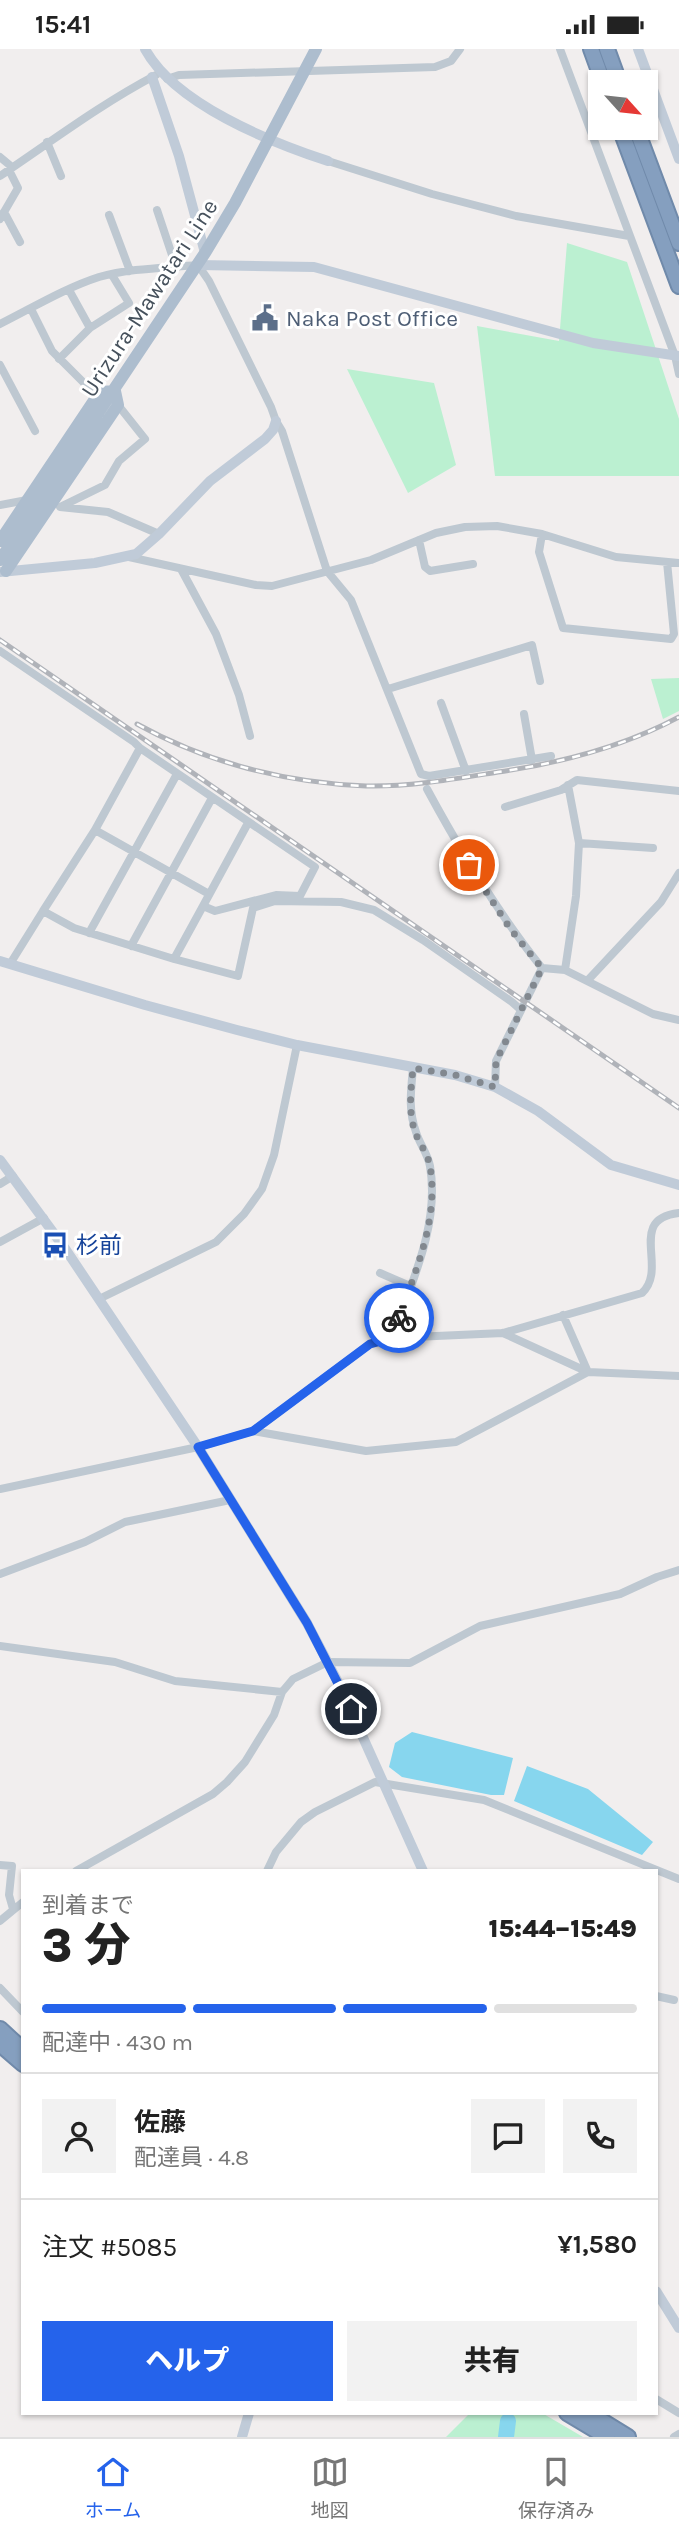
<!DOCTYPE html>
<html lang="ja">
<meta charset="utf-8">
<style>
body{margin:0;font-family:Karla,"Noto Sans JP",sans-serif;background:#f2f2f2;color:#222;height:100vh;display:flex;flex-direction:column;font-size:26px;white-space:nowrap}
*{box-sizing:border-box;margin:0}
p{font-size:23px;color:#767676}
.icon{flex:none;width:38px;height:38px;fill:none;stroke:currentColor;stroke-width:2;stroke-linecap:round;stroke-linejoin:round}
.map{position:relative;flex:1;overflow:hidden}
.drawer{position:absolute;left:21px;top:1820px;width:637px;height:546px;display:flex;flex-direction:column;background:#fff;border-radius:0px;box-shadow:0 2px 5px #0004}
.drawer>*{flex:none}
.needle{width:46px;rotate:117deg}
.fabs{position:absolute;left:588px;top:21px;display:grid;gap:14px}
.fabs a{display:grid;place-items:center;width:70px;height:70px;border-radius:0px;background:#fff;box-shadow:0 2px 5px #0004;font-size:35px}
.pin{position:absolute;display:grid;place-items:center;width:60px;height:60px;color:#fff;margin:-30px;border:4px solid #fff;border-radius:50%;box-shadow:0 2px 7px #0007}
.courier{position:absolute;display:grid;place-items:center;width:70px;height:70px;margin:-35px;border:5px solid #2563eb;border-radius:50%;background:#fff;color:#222;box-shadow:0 2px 9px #0007}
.head em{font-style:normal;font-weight:800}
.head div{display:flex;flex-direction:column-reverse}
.head{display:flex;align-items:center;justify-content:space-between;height:119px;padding:0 21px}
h1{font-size:46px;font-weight:800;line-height:52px}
.bar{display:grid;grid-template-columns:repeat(4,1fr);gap:10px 7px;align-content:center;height:84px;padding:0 21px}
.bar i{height:9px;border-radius:5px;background:#e0e0e0}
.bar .active{background:#2563eb}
.bar p{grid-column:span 4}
.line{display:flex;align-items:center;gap:18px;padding:0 21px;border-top:2px solid #e0e0e0}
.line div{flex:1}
.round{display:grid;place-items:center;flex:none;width:74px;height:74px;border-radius:0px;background:#f2f2f2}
.button{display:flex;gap:14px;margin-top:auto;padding:14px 21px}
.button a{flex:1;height:80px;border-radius:0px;background:#2563eb;color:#fff;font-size:28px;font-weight:800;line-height:80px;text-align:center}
.button a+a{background:#f2f2f2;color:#222}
.status{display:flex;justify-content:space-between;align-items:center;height:49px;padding:0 35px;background:#fff;direction:ltr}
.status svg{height:19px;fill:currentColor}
.tabs{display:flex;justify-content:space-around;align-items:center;height:98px;border-top:2px solid #e0e0e0;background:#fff;font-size:19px;color:#767676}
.tabs a{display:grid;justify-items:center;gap:4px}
.tabs .active{color:#2563eb}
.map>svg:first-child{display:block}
</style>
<div class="status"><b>15:41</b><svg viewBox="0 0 49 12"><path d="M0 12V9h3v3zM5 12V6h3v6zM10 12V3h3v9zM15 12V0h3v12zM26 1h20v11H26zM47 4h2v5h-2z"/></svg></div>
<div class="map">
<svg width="679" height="2388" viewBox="0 0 679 2388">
<rect width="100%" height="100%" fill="#f1eeee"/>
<path fill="#bbf0d1" d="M567,194L627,213L679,370V427H495L477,277L559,292Z
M347,320L434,334L456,416L408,444Z
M679,629V662L663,670L651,630Z
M470,2364H542L583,2388H446Z"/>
<path fill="#87d6ee" d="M412,1683L513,1709L504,1746H491L402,1728L389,1718L395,1694Z
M527,1717L588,1740L653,1793L642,1806L514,1752Z"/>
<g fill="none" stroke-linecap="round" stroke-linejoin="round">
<path stroke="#87d6ee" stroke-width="16" d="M506,2388L508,2372"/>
<g stroke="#708aaa" stroke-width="18">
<path id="highway" d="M591,0L603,33
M607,0L619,33
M620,79L679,237
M636,79L679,194
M0,1980L23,2001
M0,1995L23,2015
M567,2364L607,2388
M589,2364L628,2388"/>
</g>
<path stroke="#bec8d1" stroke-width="8" d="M560,0L675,307L679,325
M167,30L179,26L435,18L451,12L460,0
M47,93L61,127
M0,108L12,118
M328,112L432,145L516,167L629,187
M0,127C52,92 101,55 156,26
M157,161L176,218
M4,163L20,193
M109,166L130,222
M0,170L18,139L9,121
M69,241L90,279L129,254L112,226
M31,260L52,302L97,347
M0,275C32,259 65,239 99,228C131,219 165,219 198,216L209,232L271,358L276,372L282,382L327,522L351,551L421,725L429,727L551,707
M59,310L90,279
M0,316L35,382
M118,356L145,390L119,412L105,436L60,458L108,463L159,485
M0,456L27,451
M542,485L539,503L563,579L671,590L674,585L667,513
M419,491L425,518L430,522L473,515
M129,508L256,536L272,537L371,511L436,484L465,478L497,477L542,485L616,508L679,514
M181,520L216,585L239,646L250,687
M0,602L134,693L140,699
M388,640L532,596L540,632
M441,654L466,722
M524,665L532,711
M140,699L315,818L300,847L276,846L215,862L203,857L174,910L74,879L43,862L95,781Z
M427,740C461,803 497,863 542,919L565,921L653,965L679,971
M505,758L561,741L577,731L679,742
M95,781L209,845
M579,794L653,799
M203,857L248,774
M89,884L177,725
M131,897L212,749
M174,910L238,927L253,859L275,852L341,853L374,861L423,891L512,953L521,961
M10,915L43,862
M565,921L576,847L579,794L568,736
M588,931L661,853L679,824
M495,1038L496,1012L542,919
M0,1135L13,1127
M0,1193L44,1169
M380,1224L410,1237
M99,1250L216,1193L244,1165L262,1140L274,1106L297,996
M503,1284L588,1323L679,1327
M392,1289C411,1235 440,1176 430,1117C428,1105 419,1094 416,1083C408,1061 411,1041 413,1019
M253,1382L366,1402L456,1393L588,1323L563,1266
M0,1440L198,1398L253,1382L370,1295L392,1289L503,1284L642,1244C669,1219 626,1170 679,1164
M0,1525L85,1493L125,1473L230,1451
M0,1597L115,1613L175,1632L282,1643
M0,1816L12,1817L9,1846L13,1860
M76,1822L213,1745L227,1733L245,1713L274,1666L282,1643L293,1630L328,1613L410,1614L480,1577L620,1545L657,1528L679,1521
M267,1822L276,1803L301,1773L315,1763L375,1733L484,1751L679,1830
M0,1872L23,1853
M0,1939L23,1963
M656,1947L674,1951
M656,2350L679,2364
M674,2388L679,2385"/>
<path stroke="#c0cbd8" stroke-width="10" d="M145,0C175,55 270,93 328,112
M638,0L679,110
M152,28L179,107L205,204
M198,216L314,218L593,294L679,307
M0,523L95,514L136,505L159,485L210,432L265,390L273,381L276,372
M0,912L145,956L237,981L297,996L455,1026L495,1038L538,1062L611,1116L679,1136
M0,1111L66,1201L198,1398L307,1574L339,1635L423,1822
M656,2242L679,2279
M242,2388L249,2364"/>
<path stroke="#adbdce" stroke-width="12" d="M0,492L97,347L101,343L115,342
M0,511L205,204L235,154L316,0
M6,522L118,356L115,342"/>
<use href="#highway" stroke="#859fbf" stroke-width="14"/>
<g stroke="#b0b3b9" stroke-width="5">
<path id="rail" d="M0,591L679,1059
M137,675C207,714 287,734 366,737C410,738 454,730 498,723C561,714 623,698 679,668"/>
</g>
<use href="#rail" stroke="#fff" stroke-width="2.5" stroke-dasharray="8" stroke-linecap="butt"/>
</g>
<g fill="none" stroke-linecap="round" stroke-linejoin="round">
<path stroke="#82888f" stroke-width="7" stroke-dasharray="0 12.6" d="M399,1269C416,1220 439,1170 430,1117C428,1105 419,1094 415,1083C408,1061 411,1041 413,1019L455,1026L495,1038L496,1012L542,919L511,881L469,816"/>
<path stroke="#2563eb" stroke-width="9" d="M351,1660L307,1574L198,1398L253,1382L370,1295L392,1289L399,1269"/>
</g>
<defs>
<g id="civic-bare" transform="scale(2.1)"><path d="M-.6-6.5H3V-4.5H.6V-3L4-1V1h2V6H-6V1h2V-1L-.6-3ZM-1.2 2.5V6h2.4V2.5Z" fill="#5c6f8a" stroke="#fff" stroke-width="2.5" paint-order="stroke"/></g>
<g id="bus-bare" transform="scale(2.1)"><path d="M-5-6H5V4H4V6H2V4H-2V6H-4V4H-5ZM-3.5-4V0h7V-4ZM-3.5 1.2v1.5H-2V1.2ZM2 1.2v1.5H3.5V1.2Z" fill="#1a4fb4" stroke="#fff" stroke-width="2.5" paint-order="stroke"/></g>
</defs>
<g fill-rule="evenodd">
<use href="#civic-bare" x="265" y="269"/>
<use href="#bus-bare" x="55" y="1196"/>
</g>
<g text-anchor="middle" stroke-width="6" stroke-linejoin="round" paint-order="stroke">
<g font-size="23" fill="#46515c" stroke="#fff">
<text transform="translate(149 249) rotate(-57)" y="8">Urizura-Mawatari Line</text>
</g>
<g font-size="23" fill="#4e5e75" stroke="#fff" text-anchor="start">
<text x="286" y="277">Naka Post Office</text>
</g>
<g font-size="23" fill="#164399" stroke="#fff" text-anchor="start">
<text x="76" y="1204">杉前</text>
</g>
</g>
</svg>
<div class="fabs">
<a><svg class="needle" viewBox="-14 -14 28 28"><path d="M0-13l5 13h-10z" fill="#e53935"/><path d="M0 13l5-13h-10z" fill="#767676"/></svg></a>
</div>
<div class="pin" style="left:469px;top:816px;background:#ea580c"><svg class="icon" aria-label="bag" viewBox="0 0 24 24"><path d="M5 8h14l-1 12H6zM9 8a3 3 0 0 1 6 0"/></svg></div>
<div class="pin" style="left:351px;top:1660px;background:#1f2937"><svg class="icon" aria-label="home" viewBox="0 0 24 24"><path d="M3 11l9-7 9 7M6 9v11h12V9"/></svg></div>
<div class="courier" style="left:399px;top:1269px"><svg class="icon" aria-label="bike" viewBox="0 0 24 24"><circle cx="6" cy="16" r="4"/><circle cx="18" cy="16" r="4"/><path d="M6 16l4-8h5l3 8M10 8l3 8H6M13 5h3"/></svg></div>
<section class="drawer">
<div class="head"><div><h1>3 分</h1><p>到着まで</p></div><em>15:44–15:49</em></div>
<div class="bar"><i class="active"></i><i class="active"></i><i class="active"></i><i></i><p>配達中 · 430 m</p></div>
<div class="line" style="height:126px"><a class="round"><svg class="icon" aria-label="person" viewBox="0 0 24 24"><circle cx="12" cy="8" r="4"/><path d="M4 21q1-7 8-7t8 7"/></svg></a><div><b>佐藤</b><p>配達員 · 4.8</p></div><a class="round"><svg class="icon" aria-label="chat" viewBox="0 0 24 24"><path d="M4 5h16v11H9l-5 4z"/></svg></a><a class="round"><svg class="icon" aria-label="phone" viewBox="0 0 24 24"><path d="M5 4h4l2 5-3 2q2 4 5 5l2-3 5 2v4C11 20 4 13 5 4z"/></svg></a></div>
<div class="line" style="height:91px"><div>注文 #5085</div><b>¥1,580</b></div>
<div class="button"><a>ヘルプ</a><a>共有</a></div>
</section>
</div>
<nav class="tabs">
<a class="active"><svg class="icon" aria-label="home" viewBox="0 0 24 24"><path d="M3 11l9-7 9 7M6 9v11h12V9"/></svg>ホーム</a>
<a><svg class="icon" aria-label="map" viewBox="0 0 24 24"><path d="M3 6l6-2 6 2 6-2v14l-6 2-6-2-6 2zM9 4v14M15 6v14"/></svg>地図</a>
<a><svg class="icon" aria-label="saved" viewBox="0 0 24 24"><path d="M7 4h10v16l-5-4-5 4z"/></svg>保存済み</a>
</nav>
